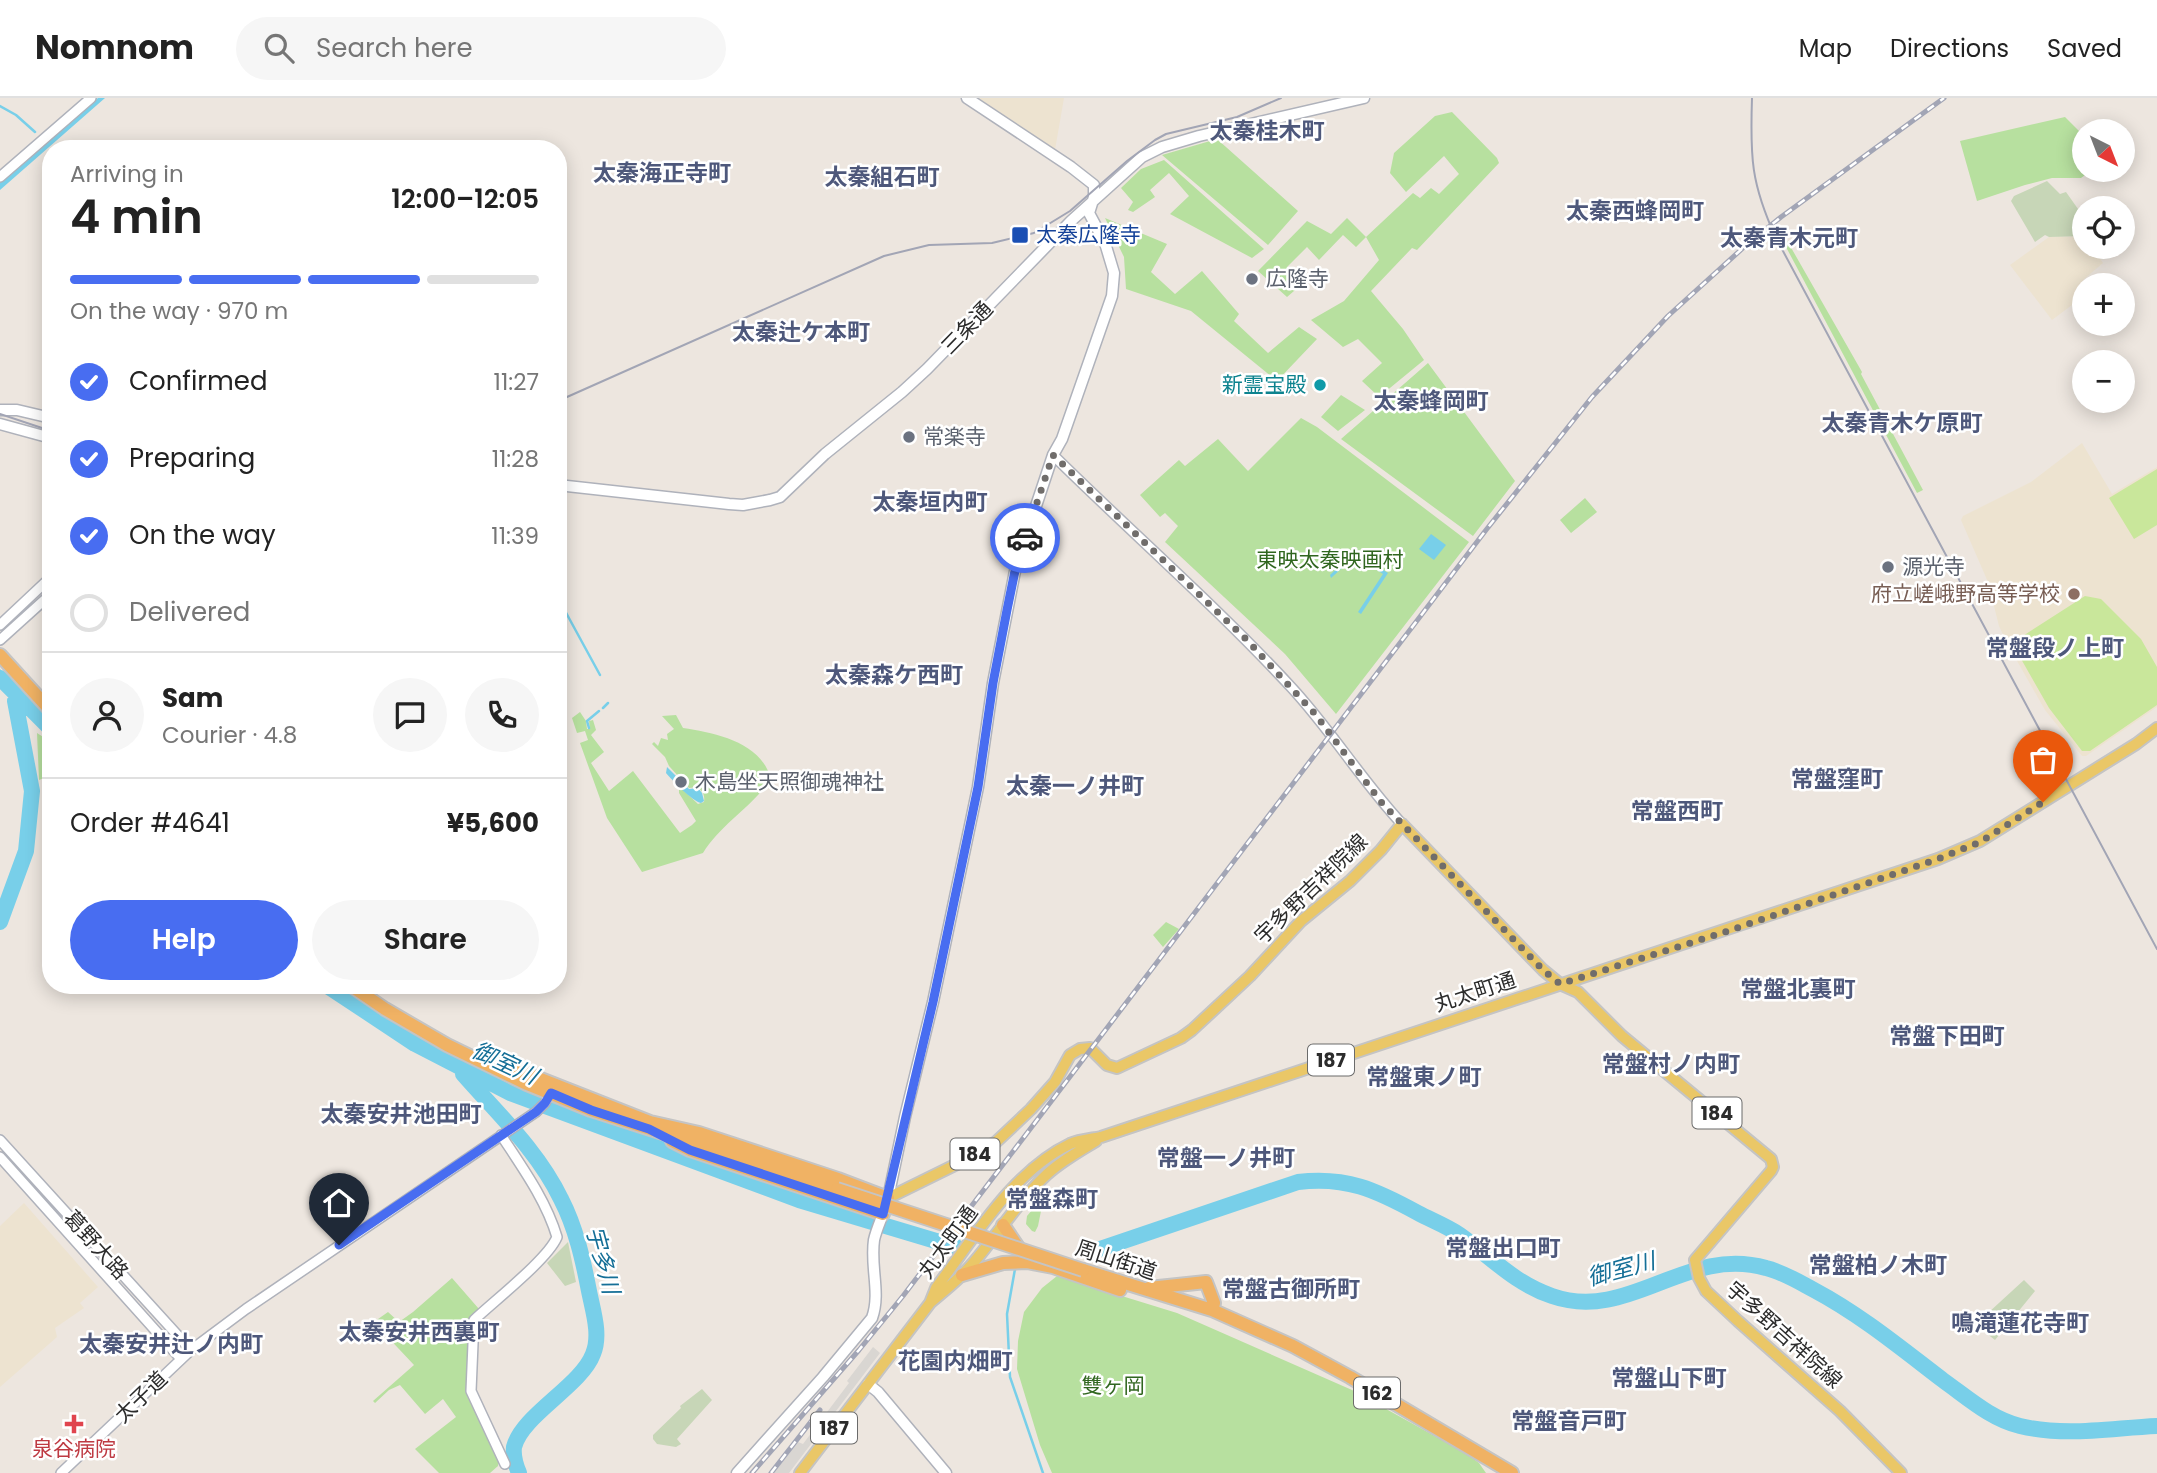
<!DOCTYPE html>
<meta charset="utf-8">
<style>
body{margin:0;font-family:Poppins,"Noto Sans JP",sans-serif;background:#f6f6f6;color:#222;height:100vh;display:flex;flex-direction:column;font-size:26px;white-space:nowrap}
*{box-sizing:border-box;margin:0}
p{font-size:23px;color:#767676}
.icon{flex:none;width:38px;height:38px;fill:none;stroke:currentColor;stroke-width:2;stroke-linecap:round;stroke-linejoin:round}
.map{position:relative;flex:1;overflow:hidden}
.panel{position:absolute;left:42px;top:42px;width:525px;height:854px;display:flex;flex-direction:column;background:#fff;border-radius:28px;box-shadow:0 4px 18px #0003}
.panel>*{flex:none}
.needle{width:46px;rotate:138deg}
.fabs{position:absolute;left:2072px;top:21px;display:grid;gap:14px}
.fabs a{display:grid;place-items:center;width:63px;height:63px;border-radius:50%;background:#fff;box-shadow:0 4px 18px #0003;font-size:35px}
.pin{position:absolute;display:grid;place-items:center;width:60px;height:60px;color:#fff;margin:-72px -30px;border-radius:50% 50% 50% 0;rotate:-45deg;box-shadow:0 0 7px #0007}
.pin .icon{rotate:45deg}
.courier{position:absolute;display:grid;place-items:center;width:70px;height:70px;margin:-35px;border:5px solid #486df1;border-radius:50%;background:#fff;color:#222;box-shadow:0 2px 9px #0007}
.overview em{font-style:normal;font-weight:600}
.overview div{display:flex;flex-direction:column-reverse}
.overview{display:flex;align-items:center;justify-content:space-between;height:119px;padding:0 28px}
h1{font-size:46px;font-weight:600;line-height:52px}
.bar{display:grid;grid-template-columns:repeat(4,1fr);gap:10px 7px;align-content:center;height:84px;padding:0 28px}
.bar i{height:9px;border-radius:5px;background:#e0e0e0}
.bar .on{background:#486df1}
.bar p{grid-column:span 4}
.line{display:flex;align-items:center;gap:18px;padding:0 28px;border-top:2px solid #e0e0e0}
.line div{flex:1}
.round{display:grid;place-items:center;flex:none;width:74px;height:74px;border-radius:37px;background:#f6f6f6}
ol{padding:0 28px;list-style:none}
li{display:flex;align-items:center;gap:21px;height:77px}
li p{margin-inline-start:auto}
li .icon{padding:7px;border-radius:50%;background:#486df1;color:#fff;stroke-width:4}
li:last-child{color:#767676}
li i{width:38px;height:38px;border:4px solid #e0e0e0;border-radius:50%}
.button{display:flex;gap:14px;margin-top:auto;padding:14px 28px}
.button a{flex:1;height:80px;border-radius:42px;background:#486df1;color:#fff;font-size:28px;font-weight:600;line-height:80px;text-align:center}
.button a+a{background:#f6f6f6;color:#222}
header{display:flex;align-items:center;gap:42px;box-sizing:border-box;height:98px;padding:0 35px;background:#fff;border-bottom:2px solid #e0e0e0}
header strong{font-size:33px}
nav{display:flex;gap:38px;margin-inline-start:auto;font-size:24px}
.search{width:490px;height:63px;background:#f6f6f6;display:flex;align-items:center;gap:18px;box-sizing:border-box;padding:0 24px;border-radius:38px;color:#767676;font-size:26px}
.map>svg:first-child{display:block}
</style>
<header>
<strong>Nomnom</strong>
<div class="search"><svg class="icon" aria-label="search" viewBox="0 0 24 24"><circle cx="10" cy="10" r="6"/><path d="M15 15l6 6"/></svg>Search here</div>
<nav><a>Map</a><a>Directions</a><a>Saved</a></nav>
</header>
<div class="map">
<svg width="2157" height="1375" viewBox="0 0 2157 1375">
<rect width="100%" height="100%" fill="#ede6df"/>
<path fill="#ede3d0" d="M975,0H1064L1055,52Z
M2084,138V149H2092L2103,165L2083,182L2086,187H2084V198L2052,222L2010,167L2049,139Z
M2082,345L2112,396L2157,369V609L2086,658H2082L2045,612L2008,547L1999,528L1988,484L1961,422L1963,418L2031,384Z
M24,1105L98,1189L80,1205L84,1210L55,1230L57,1239L0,1289V1128Z"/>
<path fill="#b7e09f" d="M1452,14L1497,60L1499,65L1417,152L1412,150L1371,193L1403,231L1424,262L1379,299L1362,283L1382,265L1358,241L1343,249L1311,222L1344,203L1379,162L1366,139L1356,149L1343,137L1319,162L1307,149L1287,169L1301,187L1287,199L1258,173L1307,123L1331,136L1347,120L1366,139L1413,95L1420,100L1431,90L1439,96L1459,76L1444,58L1406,94L1390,75L1394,55L1435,18Z
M2065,19L2084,38V72H2092L2081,80H2052L2025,87L1977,103L1960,43Z
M1217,41L1298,113L1268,147L1162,57Z
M1164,62L1264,151L1252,160L1170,116L1189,98L1169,75L1150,92L1155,99L1133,114L1128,112L1133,104L1121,90L1141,71Z
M1105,120L1167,146L1151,174L1175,196L1202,173L1239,216L1234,223L1268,255L1299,229L1317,241L1277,283L1191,213L1126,191L1124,159Z
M1781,132L1862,274L1861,276L1923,392L1917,395L1778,134Z
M1428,265L1515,383L1473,438L1341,341Z
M1341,297L1365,312L1338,333L1321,319Z
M1301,320L1317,329L1469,444L1336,616L1285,556L1165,444L1178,428L1165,415L1160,419L1140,397L1179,362L1185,368L1218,341L1248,373Z
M1585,400L1597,414L1571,435L1560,422Z
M580,614L586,623L587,631H590L589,623L593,622L596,632L591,637L604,654L591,665L609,693L633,673L680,735L692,727L696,723L679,695V688L698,706L704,704C705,697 703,694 698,689L689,690L669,668L665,659L652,646L654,644L658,648L661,640L668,642L667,636L674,631L662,618L676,617L683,630C716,635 761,644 771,681C752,709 721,726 703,755L642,774L607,720L580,645L588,642L585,633L577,635L572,620Z
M37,635L51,644V677L39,682Z
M1166,824L1179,831L1163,849L1153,837Z
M1044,1098L1038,1128L1035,1134L1032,1133L1026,1126L1027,1118Z
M1057,1178L1177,1215L1352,1292L1467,1356L1479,1365L1486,1375H1052L1040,1347L1017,1271L1018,1243L1024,1214L1042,1190Z
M452,1180L479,1211L469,1220L467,1298L499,1359L498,1368L490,1375H439L415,1351L456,1319L443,1301L425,1316L400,1287L389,1292L375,1305L373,1303L414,1267L382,1233L371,1226L388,1214L399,1224L413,1214Z"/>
<path fill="#c7d6b7" d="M2047,83L2060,96L2066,94L2083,118L2081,121L2084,125V138L2049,139L2045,137L2035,144L2011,103L2014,98Z
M568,1144L576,1184L565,1188L547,1165Z
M2024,1182L2035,1193L1995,1242L1977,1228L1988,1215Z
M702,1291L712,1302L677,1341L681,1346L676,1349L657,1346L653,1341V1337L681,1310L680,1308Z"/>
<path fill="#c9e79b" d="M2157,371V427L2134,441L2109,400Z
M2085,498L2101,501L2141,541L2157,569V607L2090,653H2082L2049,610L2012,545Z"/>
<path fill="#d9d6d2" d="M873,1249L880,1255L789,1375H774L798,1344L803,1346L849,1285L847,1283Z"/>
<path fill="#78cfe9" d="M98,0H105L0,92V85Z
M1431,436L1446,447L1434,462L1419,451Z
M1350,458L1372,465L1388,475L1361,516L1358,514L1383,476L1371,468L1351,462L1331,480L1330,477Z
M0,571L14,585L19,595L22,594L34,607V611L24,618V621L16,624L14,619H12L8,607L11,606L8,597L0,589Z
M667,669L689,691L698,690L702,695L704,703L701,705C692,703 672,682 666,675Z"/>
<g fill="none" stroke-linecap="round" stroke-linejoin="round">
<path stroke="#78cfe9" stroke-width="2.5" d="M0,8L16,17L35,34
M558,500L600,577
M603,610L608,605
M589,630L587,623L599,613
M1015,1171L1007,1216L1010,1279L1043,1375"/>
<path stroke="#78cfe9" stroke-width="16" d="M0,580L51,631
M0,824L26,753L32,693L15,603
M326,887L415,946L510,995L799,1102L956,1149
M463,976C498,1016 538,1053 561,1101C576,1130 583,1162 589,1193C593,1213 601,1237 593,1256C581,1288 522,1317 514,1349C513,1357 516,1368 519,1375
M1091,1154L1298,1084C1346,1078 1376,1092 1418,1115C1431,1122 1447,1128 1460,1137C1491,1159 1514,1185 1552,1198C1629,1225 1686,1147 1766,1170C1783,1174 1799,1184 1814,1192C1861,1217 1902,1251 1944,1283C1968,1300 1991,1321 2020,1328C2066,1339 2111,1330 2157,1328"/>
<g stroke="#afb2bb" stroke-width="12">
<path id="tertiary" d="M0,79L91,0
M1053,357C1132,435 1216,508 1291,589C1331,632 1362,683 1402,726
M0,527L51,479
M0,542L51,496
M501,1037C522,1069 546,1102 557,1139C548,1161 494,1203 474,1222L471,1293L505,1366
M0,1042L191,1252
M0,1059L181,1261
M61,1375L191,1252L246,1211L536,1014L545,1005L553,990"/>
</g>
<g stroke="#afb2bb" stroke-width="13">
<path id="secondary" d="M0,312H17L51,320
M0,326L51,340
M558,387L729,406L743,407L770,402L780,399L825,356L902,294L927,271L1071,123L1142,59L1162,49L1199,38L1364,0
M888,1100L905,1019L933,904L978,689L993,585L1016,468L1053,357L1062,341L1112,198L1114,175L1105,145L1089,115L1094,99V87L1071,69L967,0
M868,1286L878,1294L946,1375
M737,1375L823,1279L872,1220C881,1195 870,1169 874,1142C876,1133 880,1124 883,1116"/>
</g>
<g stroke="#c4c4c4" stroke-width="14">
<path id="primary" d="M886,1105L888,1100L957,1066L996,1044L1031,1011L1055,984L1070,957L1080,951L1090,950L1107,967L1117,970L1181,940L1192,932L1250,878L1301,823L1350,783L1381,752L1402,726L1543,872L1560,886L1578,894L1622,938L1771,1061L1773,1069L1771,1073L1695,1162L1699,1180L1706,1193L1738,1223L1840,1313L1901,1375
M930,1205L936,1190C973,1141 1013,1073 1070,1046C1079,1042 1091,1041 1101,1039L1938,761L1980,743L2136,646L2157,630
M800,1375L930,1205C945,1192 961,1180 974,1164C997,1137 1017,1105 1043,1080C1058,1065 1078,1054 1096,1043"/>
</g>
<g stroke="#c4c4c4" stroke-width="16">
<path id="trunk" d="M0,557L51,613
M350,887L385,911L447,947L527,986L591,1012L837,1091
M500,965L650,1024
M650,1024L699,1035L838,1081L888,1100
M672,1043L690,1052L883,1116
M1003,1127L1022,1155
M1083,1172L1212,1212L1293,1248L1350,1279L1512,1375
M962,1177L1003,1165L1027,1164L1053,1169L1120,1192
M1149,1190L1206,1184L1214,1205L1212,1212"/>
</g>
<use href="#tertiary" stroke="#fff" stroke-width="9"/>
<use href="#secondary" stroke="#fff" stroke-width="10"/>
<use href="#primary" stroke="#eac767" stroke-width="10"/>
<use href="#trunk" stroke="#f0b264" stroke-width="12"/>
<path stroke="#a2a5b5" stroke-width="2" d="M1752,0C1750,59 1751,86 1776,140L2157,851
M558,303L884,158L929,147L992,145L1034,135L1070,113L1127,63L1155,42L1166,36L1237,19L1281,0
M0,316L51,333"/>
<g stroke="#a2a5b5" stroke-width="5">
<path id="rail" d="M752,1375L859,1252L903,1198L1486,432L1592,299L1668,218L1744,149L1781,119L1944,0
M771,1375L820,1312"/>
</g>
<use href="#rail" stroke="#fff" stroke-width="2.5" stroke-dasharray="8" stroke-linecap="butt"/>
<g stroke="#c4c4c4" stroke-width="16" stroke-linecap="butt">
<path id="trunk-bridge" d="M837,1091L1083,1172"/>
</g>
<use href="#trunk-bridge" stroke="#f0b264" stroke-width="12"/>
</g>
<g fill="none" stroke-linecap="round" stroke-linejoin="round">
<path stroke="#706d6b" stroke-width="7" stroke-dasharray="0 12.6" d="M1025,440L1053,357L1248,543L1316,617L1381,704L1543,872L1560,886L1722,835L1938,761L1980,744L2043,704"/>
<path stroke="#486df1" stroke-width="9" d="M339,1147L536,1014L545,1005L551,995L591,1012L649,1031L690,1052L883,1116L933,904L978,689L993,585L1007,512L1016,468L1025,440"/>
</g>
<rect fill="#1a4fb4" stroke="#fff" stroke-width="2.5" x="1011" y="128" width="18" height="18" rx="3.5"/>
<g fill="#6b7280" stroke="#fff" stroke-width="2.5">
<circle cx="1252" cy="181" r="7"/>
<circle cx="909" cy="339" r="7"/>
<circle cx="1888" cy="469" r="7"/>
<circle cx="681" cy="684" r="7"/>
</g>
<circle fill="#0f9aa8" stroke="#fff" stroke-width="2.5" cx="1320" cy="287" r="7"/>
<circle fill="#8d6e63" stroke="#fff" stroke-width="2.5" cx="2074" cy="496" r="7"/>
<path fill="#e0444e" stroke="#fff" stroke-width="2.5" d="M70.5 1315.5h7v7h7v7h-7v7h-7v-7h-7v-7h7z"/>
<g text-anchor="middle" stroke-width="5" stroke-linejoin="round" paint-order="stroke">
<g fill="#fff" stroke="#6b6b6b" stroke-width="2">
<rect x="1308" y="946.5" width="46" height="31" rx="5"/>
<rect x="1692.5" y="999.5" width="49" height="31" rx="5"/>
<rect x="950.5" y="1040.5" width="49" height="31" rx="5"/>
<rect x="1354" y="1279.5" width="46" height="31" rx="5"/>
<rect x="811" y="1314.5" width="46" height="31" rx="5"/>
</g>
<g font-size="19" font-weight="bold" fill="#2c2c2c">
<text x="1331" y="969">187</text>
<text x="1717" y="1022">184</text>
<text x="975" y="1063">184</text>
<text x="1377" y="1302">162</text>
<text x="834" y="1337">187</text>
</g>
<g font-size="21" fill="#164399" stroke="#fff" text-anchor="start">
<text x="1036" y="144">太秦広隆寺</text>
</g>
<g font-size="21" fill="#5b616d" stroke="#fff" text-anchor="start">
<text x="1266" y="188">広隆寺</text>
<text x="923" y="346">常楽寺</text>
<text x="1902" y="476">源光寺</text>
<text x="695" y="691">木島坐天照御魂神社</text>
</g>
<g font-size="21" fill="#2c2c2c" stroke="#fff">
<text transform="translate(967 230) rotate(-46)" y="7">三条通</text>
<text transform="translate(1311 791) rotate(-44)" y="7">宇多野吉祥院線</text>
<text transform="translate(1475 894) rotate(-18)" y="7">丸太町通</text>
<text transform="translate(948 1144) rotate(-54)" y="7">丸太町通</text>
<text transform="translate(96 1147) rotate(48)" y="7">葛野大路</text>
<text transform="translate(1116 1162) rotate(18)" y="7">周山街道</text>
<text transform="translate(1784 1237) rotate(42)" y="7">宇多野吉祥院線</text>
<text transform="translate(141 1299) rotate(-44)" y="7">太子道</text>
</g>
<g font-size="21" fill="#0d838f" stroke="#fff" text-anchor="end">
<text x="1306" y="294">新霊宝殿</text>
</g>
<g font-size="21" fill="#30661f" stroke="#fff">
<text x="1330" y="469">東映太秦映画村</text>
<text x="1113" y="1295">雙ヶ岡</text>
</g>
<g font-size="21" fill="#785e54" stroke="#fff" text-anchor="end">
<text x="2060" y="503">府立嵯峨野高等学校</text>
</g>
<g font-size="21" fill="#be3a42" stroke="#fff">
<text x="74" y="1358">泉谷病院</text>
</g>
<g font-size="23" font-weight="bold" fill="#4e587b" stroke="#fff">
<text x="1267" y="41">太秦桂木町</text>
<text x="662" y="83">太秦海正寺町</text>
<text x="882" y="87">太秦組石町</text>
<text x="1635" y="121">太秦西蜂岡町</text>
<text x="1789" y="148">太秦青木元町</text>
<text x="801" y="242">太秦辻ケ本町</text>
<text x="1431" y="311">太秦蜂岡町</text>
<text x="1902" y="333">太秦青木ケ原町</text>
<text x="930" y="412">太秦垣内町</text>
<text x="2055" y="558">常盤段ノ上町</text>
<text x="894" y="585">太秦森ケ西町</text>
<text x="1837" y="689">常盤窪町</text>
<text x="1075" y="696">太秦一ノ井町</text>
<text x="1677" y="721">常盤西町</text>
<text x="1798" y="899">常盤北裏町</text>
<text x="1947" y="946">常盤下田町</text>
<text x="1671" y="974">常盤村ノ内町</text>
<text x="1424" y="987">常盤東ノ町</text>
<text x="401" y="1024">太秦安井池田町</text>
<text x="1226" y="1068">常盤一ノ井町</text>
<text x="1052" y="1109">常盤森町</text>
<text x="1503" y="1158">常盤出口町</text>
<text x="1878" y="1175">常盤柏ノ木町</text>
<text x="1291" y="1199">常盤古御所町</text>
<text x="2020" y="1233">鳴滝蓮花寺町</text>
<text x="419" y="1242">太秦安井西裏町</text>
<text x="171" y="1254">太秦安井辻ノ内町</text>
<text x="955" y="1271">花園内畑町</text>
<text x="1669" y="1288">常盤山下町</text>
<text x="1569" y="1331">常盤音戸町</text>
</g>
<g font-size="23" font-style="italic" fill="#156f97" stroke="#fff">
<text transform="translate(505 965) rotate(25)" y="8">御室川</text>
<text transform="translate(603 1162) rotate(75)" y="8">宇多川</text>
<text transform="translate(1621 1171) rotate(-15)" y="8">御室川</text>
</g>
</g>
</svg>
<div class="fabs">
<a><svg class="needle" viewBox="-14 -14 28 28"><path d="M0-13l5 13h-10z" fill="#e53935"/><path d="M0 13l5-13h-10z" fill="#767676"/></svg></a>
<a><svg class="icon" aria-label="locate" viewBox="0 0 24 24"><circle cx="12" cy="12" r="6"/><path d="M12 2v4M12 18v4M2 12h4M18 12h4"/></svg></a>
<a>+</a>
<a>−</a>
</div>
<div class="pin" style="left:2043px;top:704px;background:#ea580c"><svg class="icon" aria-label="bag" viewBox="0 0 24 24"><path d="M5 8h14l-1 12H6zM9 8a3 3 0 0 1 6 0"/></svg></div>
<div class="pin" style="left:339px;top:1147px;background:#1f2937"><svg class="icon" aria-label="home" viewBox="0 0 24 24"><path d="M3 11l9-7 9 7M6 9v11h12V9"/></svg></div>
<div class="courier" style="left:1025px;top:440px"><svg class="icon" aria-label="car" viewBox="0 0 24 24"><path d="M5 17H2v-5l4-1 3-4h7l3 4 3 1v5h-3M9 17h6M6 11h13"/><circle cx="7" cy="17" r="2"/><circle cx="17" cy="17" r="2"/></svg></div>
<section class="panel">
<div class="overview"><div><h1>4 min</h1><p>Arriving in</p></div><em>12:00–12:05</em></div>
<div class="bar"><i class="on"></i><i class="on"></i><i class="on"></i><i></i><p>On the way · 970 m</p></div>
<ol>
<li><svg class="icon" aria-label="check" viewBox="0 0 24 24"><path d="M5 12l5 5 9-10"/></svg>Confirmed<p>11:27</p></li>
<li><svg class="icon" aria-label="check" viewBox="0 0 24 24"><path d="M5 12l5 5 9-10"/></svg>Preparing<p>11:28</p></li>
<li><svg class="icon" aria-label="check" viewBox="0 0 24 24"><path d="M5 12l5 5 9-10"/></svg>On the way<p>11:39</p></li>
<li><i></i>Delivered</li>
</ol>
<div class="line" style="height:126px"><a class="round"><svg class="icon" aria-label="person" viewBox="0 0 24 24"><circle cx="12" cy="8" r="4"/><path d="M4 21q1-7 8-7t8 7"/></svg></a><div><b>Sam</b><p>Courier · 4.8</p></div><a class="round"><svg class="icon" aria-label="chat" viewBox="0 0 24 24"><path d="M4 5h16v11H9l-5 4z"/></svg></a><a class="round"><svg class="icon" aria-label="phone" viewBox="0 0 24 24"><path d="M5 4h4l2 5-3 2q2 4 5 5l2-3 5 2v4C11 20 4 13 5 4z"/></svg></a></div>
<div class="line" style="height:91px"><div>Order #4641</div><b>¥5,600</b></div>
<div class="button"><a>Help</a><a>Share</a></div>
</section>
</div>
